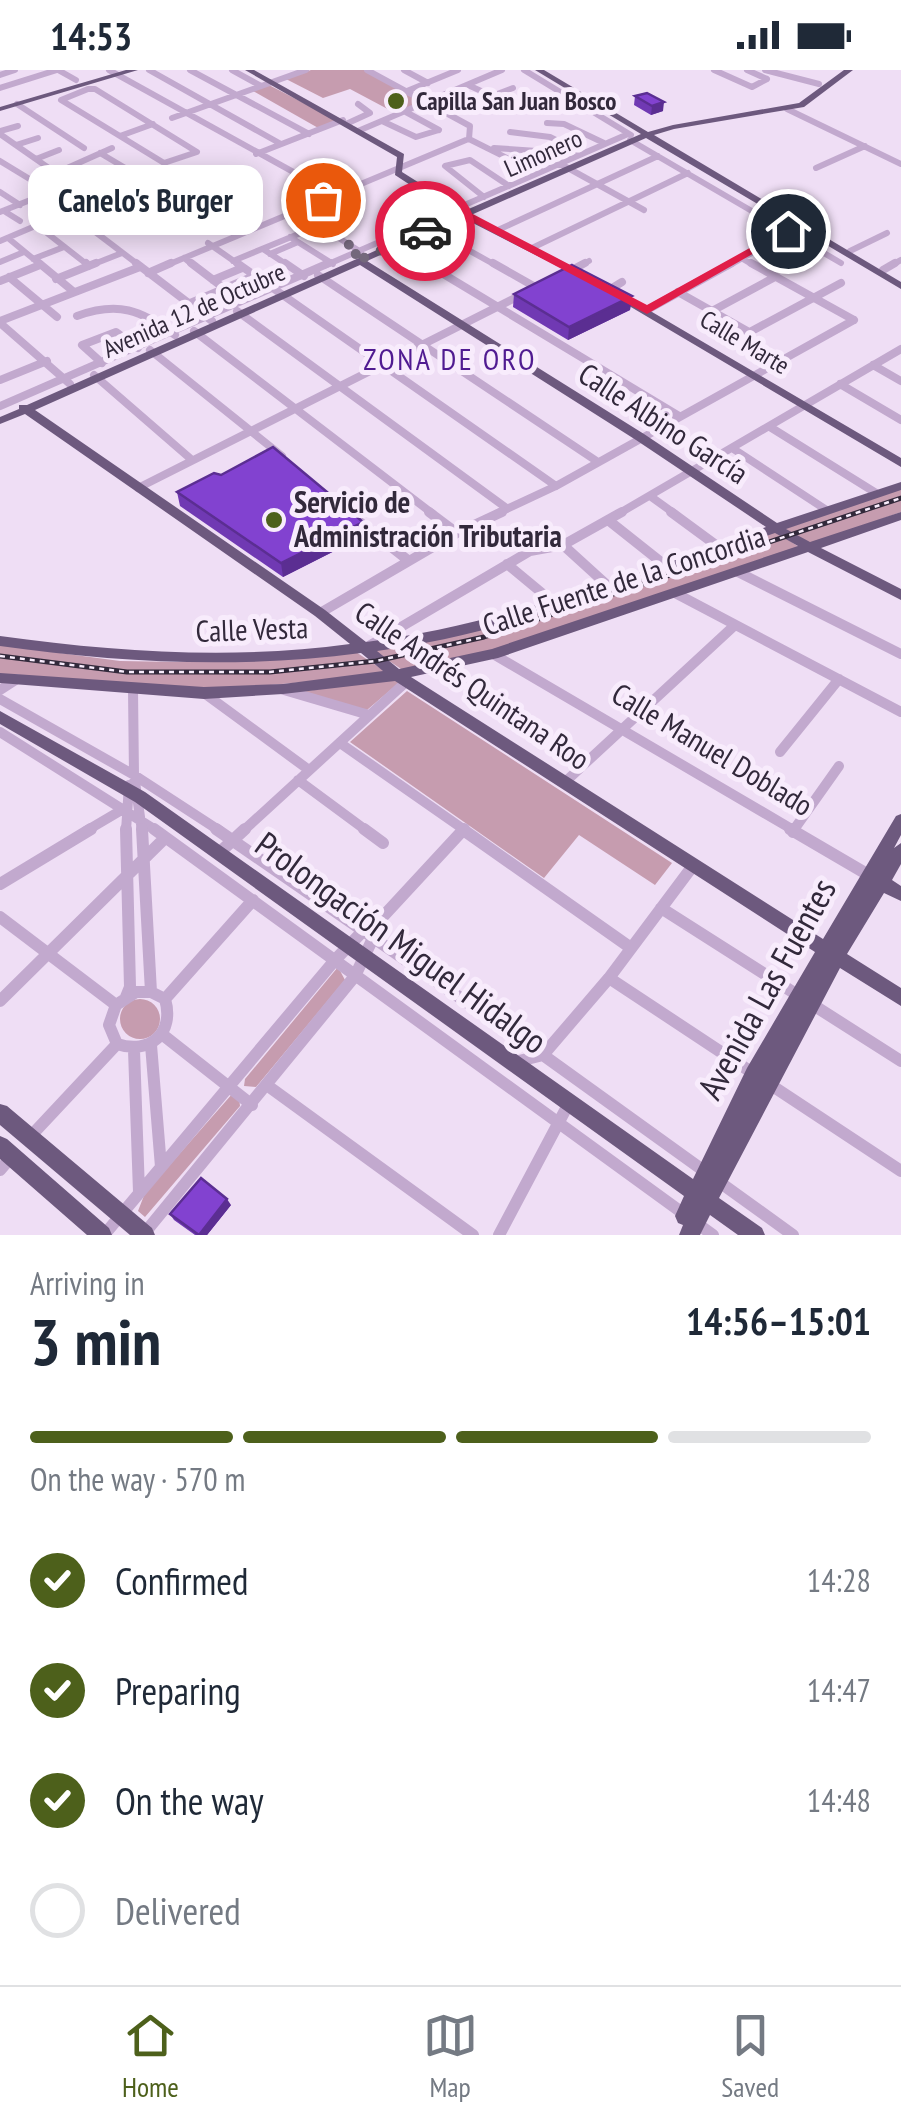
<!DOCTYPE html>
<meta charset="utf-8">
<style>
body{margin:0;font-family:"PT Sans Narrow",sans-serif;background:#f2f2f3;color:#1f2937;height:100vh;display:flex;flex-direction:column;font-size:38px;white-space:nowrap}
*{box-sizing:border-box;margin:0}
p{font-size:32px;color:#747a83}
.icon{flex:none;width:55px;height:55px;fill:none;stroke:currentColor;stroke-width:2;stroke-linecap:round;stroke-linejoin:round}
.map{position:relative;height:1165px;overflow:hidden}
.panel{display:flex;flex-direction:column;background:#fff;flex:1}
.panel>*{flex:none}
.pin{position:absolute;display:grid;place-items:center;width:85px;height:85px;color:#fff;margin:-42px;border:5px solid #fff;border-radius:50%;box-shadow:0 2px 10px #0007}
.courier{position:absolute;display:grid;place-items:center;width:100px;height:100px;margin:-50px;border:8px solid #e11d48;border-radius:50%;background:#fff;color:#222;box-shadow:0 2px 12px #0007}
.bubble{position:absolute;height:70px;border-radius:20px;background:#fff;box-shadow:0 5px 25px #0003;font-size:32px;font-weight:800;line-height:70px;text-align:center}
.head em{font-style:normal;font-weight:800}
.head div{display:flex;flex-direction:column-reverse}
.head{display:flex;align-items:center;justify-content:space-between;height:170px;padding:0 30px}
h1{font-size:65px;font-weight:800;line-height:75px}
.bar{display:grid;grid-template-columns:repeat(4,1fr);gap:15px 10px;align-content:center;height:120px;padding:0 30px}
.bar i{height:12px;border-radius:8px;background:#e0e1e3}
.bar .on{background:#4d601b}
.bar p{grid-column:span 4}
ol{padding:0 30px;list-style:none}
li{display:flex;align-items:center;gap:30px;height:110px}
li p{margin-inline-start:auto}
li .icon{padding:10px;border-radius:50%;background:#4d601b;color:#fff;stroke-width:4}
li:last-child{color:#747a83}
li i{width:55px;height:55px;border:5px solid #e0e1e3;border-radius:50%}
.status{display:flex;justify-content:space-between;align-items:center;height:70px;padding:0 50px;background:#fff;direction:ltr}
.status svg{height:28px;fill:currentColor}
.dock{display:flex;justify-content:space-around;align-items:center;height:140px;border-top:2px solid #e0e1e3;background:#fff;font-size:28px;color:#747a83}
.dock a{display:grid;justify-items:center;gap:5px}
.dock .on{color:#4d601b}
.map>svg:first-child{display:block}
</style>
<div class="status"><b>14:53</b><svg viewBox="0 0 49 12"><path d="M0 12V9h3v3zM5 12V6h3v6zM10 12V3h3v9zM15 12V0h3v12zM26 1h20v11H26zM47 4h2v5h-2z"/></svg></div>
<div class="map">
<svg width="901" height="1165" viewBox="0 0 901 1165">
<rect width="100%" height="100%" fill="#efdef5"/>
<path fill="#c69caf" d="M311,0H364L425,32L397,44L350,19L323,28L286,9Z
M269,15L338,51L320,59L253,21Z
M901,419V442L812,474L784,459Z
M775,461L802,479L488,582L404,601L373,580L435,569Z
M0,575L120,591L178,592L356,582L383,600L382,605L203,621L0,605Z
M395,608L401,611L367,640L300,622Z
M407,621L672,793L655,815L579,765L544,808L350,672Z
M338,897L345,910L256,1017L244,1016L245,1009Z
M120 949a20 20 0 1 1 40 0a20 20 0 1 1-40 0Z
M233,1023L239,1028L240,1036L145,1147L138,1141L145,1123Z"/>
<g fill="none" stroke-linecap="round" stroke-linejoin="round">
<path stroke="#c2a9ce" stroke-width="6" d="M58,0L76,10
M109,0L335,125
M149,0L281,74
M190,0L309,64
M232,0L261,16
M367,0L470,56L469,69L537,103
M404,0L428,13
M524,0L631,65
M714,0L752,17L767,9
M747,0L767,9
M765,0L819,14
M0,5L15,0
M468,15L492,26L513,18
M0,18L57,0
M88,19H95L197,82L164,93L61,30Z
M407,21L458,0
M448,23L474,35L494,33
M17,34L84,78
M787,39L901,94
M404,41L439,60
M172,48L306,0
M382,51L416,67L439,60
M547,53L564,54L604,73
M346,54L370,43L358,34
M0,61L18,56
M358,61L502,0
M510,62L550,67L582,83
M0,64L86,124
M120,66L153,54
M630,70L841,193
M16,75L38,68
M494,78L537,81L644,140
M100,83L132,102
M256,84L343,50
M36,89L59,80
M0,91L51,122
M816,98L865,76
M56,103L112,78
M76,117L149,99
M0,122L20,135
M484,127L445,96L470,90L509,116
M34,129L48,139
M323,130L352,148L326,160
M4,141L20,151
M296,141L361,182
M0,142L71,114
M69,142L140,196
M38,156L89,196
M427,157L497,196
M498,160L658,86
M290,167L333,194
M8,168L42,196
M0,171L80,137
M208,173L241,196
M391,173L429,196
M532,178L688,103
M263,179L289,196
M850,181L887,163
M270,184L298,172
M184,188L194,196
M741,188L755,196
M33,189L64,177
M233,191L318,156
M0,192L24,182
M89,196L122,183
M165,196L466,70
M324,196L628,64
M580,196L589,191
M728,196L806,153
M890,196L901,190"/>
<path stroke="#c2a9ce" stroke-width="8" d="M39,193L74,222
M86,193L89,196
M136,193L212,251
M191,193L225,219
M237,193L556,416
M285,193L304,206
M425,193L679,346
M493,193L537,218
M751,193L854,250
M883,200L895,193
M568,202L585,193
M148,203L171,193
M318,205L598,392
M9,207L57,247
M56,209L96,193
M213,210L242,198
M0,211L40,195
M609,220L622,212
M678,222L749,262
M188,234L254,206
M647,240L732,193
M237,241L505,437
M712,241L775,207
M77,246C118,231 141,240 175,265
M0,251L140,197
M0,253L70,314
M194,261L433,444
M735,270L841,213
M150,280L282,386
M102,293L82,275L116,262L138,278
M873,295L901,311
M94,305L192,390
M0,310L47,291
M840,314L901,350
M0,336L329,193
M770,357L876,423
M732,378L825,439
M138,418L521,225
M650,426L675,444
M496,444L556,416L854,250
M618,444L901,279"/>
<path stroke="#c2a9ce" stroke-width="10" d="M429,442L457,463
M671,442L720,478
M352,446L409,491
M608,450L666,496
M563,475L607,515
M507,494L554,533
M738,502L901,584
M677,524L901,642
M320,543L457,463L502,442
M367,577L530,481L563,475L622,442
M493,584L795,761
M0,620L17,609
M133,620L134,705L142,761
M284,620L369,645
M204,623L309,700
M0,629L134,705L220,761
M0,662L157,761
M340,673L466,761
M780,682L839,609
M298,710L367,761
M565,712L735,555
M86,761L125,738
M126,761L129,715
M243,761L407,611
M793,761L839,696"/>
<path stroke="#c2a9ce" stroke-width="12" d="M126,759L130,917L126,927
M142,759L151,922
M154,759L713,1165
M216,759L543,985L793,1165
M364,759L383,773
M462,759L631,878
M790,759L872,807
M793,762L795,759
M219,783L245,759
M0,814L91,759
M661,838L901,991
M0,847L116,935
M609,908L901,1101
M136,922H151L165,929C175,963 150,985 117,974L109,955L116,935Z
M165,929L253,830
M0,931L165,768
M163,965L252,1035
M151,975L161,1097
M134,980L139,1122
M515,992L543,985L609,908L692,797
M268,1016L473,1165
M29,1068L117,974
M0,1100L12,1086
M104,1165L335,890L364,860L377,853L464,759
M143,1165L355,906L375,864
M499,1165L569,1033"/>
<path fill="#6d597e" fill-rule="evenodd" d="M126,0H138L0,41V37Z
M245,0H254L404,84L402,102L464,141L641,64L535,0H544L648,62L673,55L799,33L844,0H853L804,37L674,59L654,65L901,212V219L646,68L471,145L585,203V207H579L463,148L367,191L644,364L777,453L901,412V420L786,459L810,472L901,442V450L821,478L901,519V530L808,482L498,588L411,607L823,869L896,746L901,744V765L894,778L901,773V794L892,810L901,816V831L884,823L847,884L901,918V936L840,898L719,1128L762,1158L765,1165H738L710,1145L700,1165H679L683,1155L678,1153L675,1146L684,1126L135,732L0,654V641L145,722L693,1109L747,998L815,882L395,611L283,624L204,629L0,613V603L204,617L283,614L383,601L361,583C240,599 120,593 0,576V566C116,582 233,590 350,574L315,546L25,344L0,354V347L19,339V335H27L456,145L395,105L397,87ZM360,195L636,370L766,457C635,504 504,554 366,572L325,540L35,340ZM775,463L798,476L492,579L399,599L377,581C514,562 645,510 775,463Z
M618,222L901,388V397L614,227V223Z
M0,1034L7,1036L152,1158L155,1165H130L0,1055Z
M0,1066L7,1069L109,1158L112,1165H87L0,1089Z"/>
<g stroke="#32293b" stroke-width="5">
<path id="rail" d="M0,586L127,602H270L376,591L484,567L901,428"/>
</g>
<use href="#rail" stroke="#f8ecfc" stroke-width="2.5" stroke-dasharray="5" stroke-linecap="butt"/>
</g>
<path fill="#7039b3" d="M635,26L663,41L651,45L634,35Z
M514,224L632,226L630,240L568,270L513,237Z
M177,422L364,466L283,507L180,436Z
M231,1135L207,1165H195L174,1150L170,1144Z"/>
<path fill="#5b2e92" d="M664,32L663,41L651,45L652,36Z
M632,226L630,240L568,270L569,257Z
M363,452L364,466L283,507L281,493Z
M227,1129L231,1135L207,1165H199Z"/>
<path fill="#8242d0" stroke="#5b2e92" stroke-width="2.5" d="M647,23L664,32L652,36L635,26Z
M572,195L632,226L569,257L514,224Z
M273,377L363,452L281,493L177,422L214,403L221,405Z
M201,1108L227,1129L199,1165L170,1144Z"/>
<path fill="#e11d48" d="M462,142H469L647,235L784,159L793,161L647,244L465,148L429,163L419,161Z"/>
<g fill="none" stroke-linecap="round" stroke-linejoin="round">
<path stroke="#74687c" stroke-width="10" stroke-dasharray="0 18" d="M323,130L352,148L326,160L360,182L352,186L359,190L425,161"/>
</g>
<g fill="#4d601b" stroke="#f8ecfc" stroke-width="4">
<circle cx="396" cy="31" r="10"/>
<circle cx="274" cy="450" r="10"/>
</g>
<g text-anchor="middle" stroke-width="10" stroke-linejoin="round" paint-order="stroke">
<g font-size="25" font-weight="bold" fill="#32293b" stroke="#f8ecfc" text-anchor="start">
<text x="416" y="40">Capilla San Juan Bosco</text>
</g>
<g font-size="25" fill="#32293b" stroke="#f8ecfc">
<text transform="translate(543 83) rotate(-24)" y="9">Limonero</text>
<text transform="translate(194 240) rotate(-24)" y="9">Avenida 12 de Octubre</text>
<text transform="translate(745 272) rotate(31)" y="9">Calle Marte</text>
</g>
<g font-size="30" letter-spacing="2.5" fill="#501b91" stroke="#f8ecfc">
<text x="450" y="300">ZONA DE ORO</text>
</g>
<g font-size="30" fill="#32293b" stroke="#f8ecfc">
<text transform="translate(663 354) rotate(33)" y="10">Calle Albino García</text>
<text transform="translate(624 511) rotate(-18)" y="10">Calle Fuente de la Concordia</text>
<text transform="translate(252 560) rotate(-2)" y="10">Calle Vesta</text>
<text transform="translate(472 616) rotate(34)" y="10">Calle Andrés Quintana Roo</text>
<text transform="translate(712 680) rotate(31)" y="10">Calle Manuel Doblado</text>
</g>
<g font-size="30" font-weight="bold" fill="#32293b" stroke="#f8ecfc" text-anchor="start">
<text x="294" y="443">Servicio de<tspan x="294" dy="34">Administración Tributaria</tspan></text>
</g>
<g font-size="35" fill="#32293b" stroke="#f8ecfc">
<text transform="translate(401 873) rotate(36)" y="12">Prolongación Miguel Hidalgo</text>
<text transform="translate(767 919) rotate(-61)" y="12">Avenida Las Fuentes</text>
</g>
</g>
</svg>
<div class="pin" style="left:323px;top:130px;background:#ea580c"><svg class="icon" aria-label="bag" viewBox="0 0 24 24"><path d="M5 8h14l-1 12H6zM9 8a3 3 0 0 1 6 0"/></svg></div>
<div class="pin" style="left:788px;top:161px;background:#1f2937"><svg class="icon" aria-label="home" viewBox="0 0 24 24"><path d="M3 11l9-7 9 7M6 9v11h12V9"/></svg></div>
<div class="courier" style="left:425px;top:161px"><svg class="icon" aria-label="car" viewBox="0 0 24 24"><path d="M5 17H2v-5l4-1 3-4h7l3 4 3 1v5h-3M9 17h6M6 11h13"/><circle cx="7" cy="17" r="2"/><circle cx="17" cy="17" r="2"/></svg></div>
<div class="bubble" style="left:28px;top:95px;width:235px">Canelo's Burger</div>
</div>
<section class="panel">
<div class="head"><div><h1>3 min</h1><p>Arriving in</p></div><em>14:56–15:01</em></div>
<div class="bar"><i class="on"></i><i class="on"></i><i class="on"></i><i></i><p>On the way · 570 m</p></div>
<ol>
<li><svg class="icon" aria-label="check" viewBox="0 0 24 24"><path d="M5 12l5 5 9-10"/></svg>Confirmed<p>14:28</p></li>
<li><svg class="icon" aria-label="check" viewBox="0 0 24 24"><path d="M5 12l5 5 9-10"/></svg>Preparing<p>14:47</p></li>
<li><svg class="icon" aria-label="check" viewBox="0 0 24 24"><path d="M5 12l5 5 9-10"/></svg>On the way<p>14:48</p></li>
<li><i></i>Delivered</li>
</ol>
</section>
<nav class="dock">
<a class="on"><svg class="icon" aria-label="home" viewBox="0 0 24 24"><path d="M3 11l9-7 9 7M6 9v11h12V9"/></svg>Home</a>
<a><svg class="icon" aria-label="map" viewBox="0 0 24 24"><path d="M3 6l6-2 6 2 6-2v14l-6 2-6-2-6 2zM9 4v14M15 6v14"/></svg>Map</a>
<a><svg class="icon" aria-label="saved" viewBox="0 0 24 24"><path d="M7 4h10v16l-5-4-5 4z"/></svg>Saved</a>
</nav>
